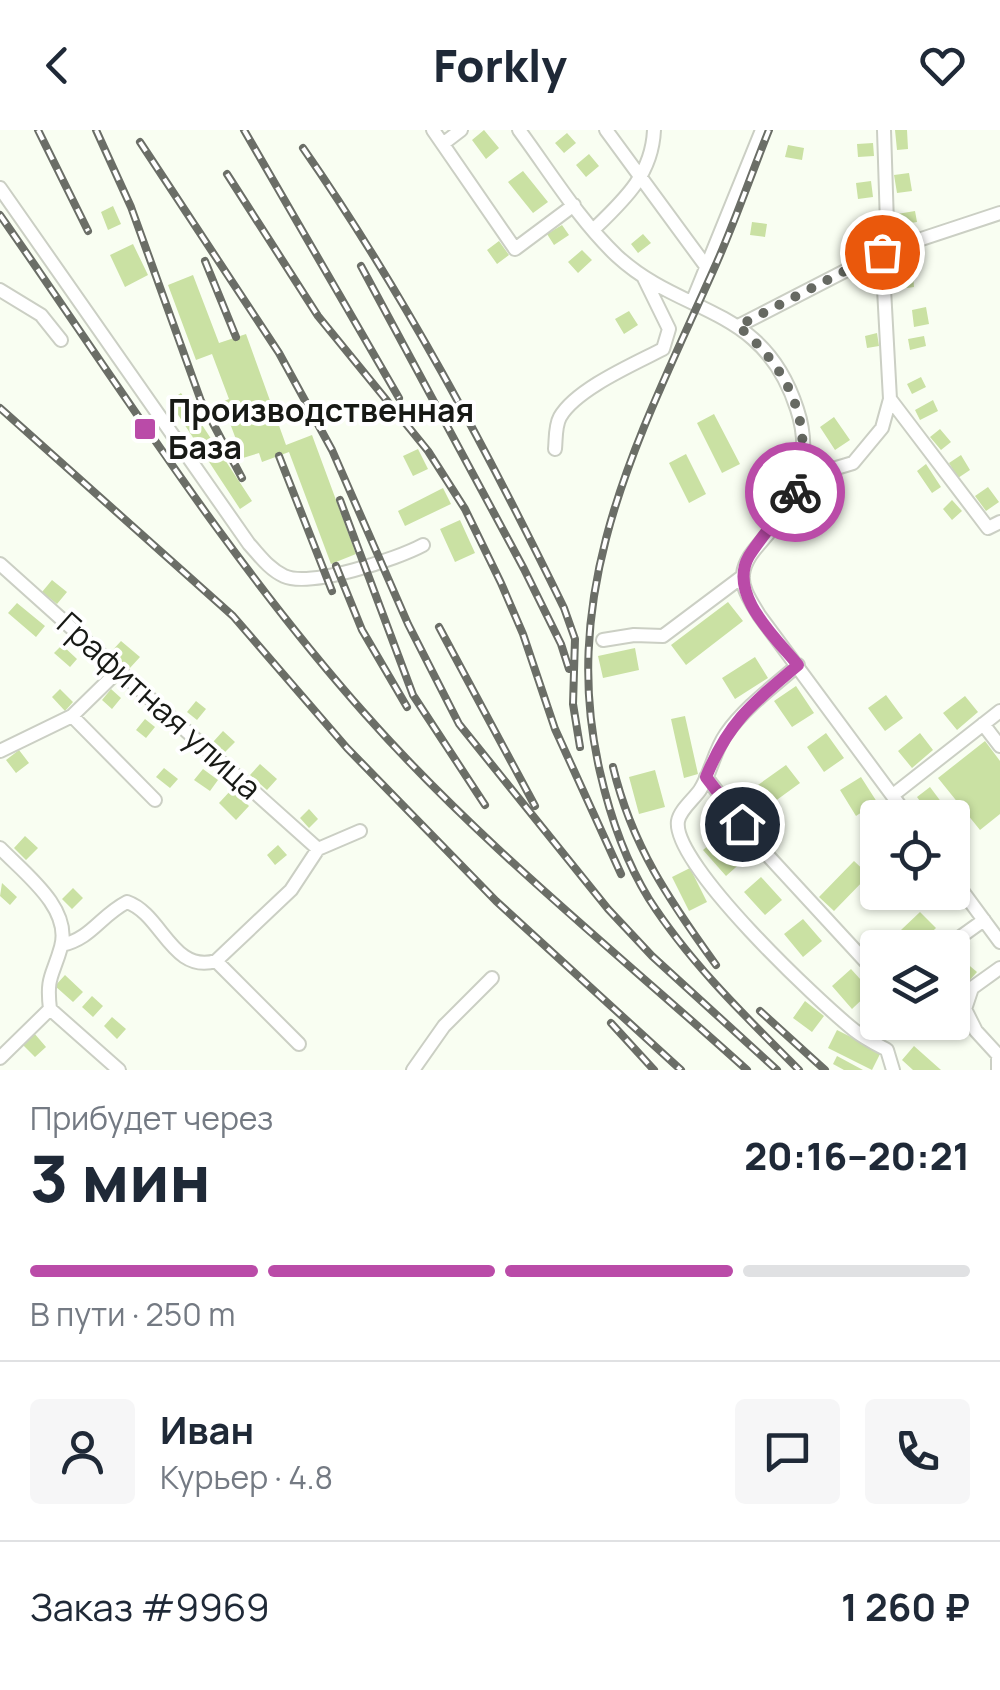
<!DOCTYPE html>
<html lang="ru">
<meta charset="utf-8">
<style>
body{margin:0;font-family:Manrope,sans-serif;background:#f6f6f7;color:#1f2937;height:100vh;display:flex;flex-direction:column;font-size:38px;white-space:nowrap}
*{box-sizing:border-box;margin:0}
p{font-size:32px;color:#747a83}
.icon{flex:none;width:55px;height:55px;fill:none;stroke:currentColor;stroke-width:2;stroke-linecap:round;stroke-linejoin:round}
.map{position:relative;height:940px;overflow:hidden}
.side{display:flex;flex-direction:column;background:#fff;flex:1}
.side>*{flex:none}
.fabs{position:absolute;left:860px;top:670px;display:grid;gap:20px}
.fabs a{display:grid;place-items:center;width:110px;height:110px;border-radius:10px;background:#fff;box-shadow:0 2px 8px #0004;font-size:50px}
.pin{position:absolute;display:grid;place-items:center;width:85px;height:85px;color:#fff;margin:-42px;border:5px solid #fff;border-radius:50%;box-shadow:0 2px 10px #0007}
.courier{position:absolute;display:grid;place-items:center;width:100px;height:100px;margin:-50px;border:8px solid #ba4ba8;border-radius:50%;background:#fff;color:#222;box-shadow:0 2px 12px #0007}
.overview em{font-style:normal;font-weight:800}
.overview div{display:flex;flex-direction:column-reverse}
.overview{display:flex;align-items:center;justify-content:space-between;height:170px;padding:0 30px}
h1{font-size:65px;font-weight:800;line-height:75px}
.bar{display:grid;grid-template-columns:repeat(4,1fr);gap:15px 10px;align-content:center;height:120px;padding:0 30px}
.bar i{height:12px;border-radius:8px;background:#e0e1e3}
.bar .selected{background:#ba4ba8}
.bar p{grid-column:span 4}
.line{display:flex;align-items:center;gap:25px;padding:0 30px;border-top:2px solid #e0e1e3}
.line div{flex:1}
.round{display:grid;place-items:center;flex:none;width:105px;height:105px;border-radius:10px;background:#f6f6f7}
header{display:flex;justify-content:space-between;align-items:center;height:130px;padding:0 30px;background:#fff;font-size:45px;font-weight:800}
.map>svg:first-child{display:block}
</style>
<header><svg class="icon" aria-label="back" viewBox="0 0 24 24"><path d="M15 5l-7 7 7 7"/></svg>Forkly<svg class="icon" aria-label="heart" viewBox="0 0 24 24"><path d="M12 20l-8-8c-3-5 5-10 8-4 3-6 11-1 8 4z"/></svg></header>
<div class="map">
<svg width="1000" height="940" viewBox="0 0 1000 940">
<rect width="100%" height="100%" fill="#f9fef2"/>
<path fill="#cae1a3" d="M484,0L499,18L486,29L472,10Z
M895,0H907L908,19L897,20Z
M567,3L576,13L564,23L555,13Z
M873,13L874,26L858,27L857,14Z
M788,15L804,18L802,30L785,27Z
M589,24L599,36L586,47L576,35Z
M523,41L548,72L533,83L508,52Z
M909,43L912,61L897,63L894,45Z
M871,51L873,67L858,69L856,53Z
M113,76L121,94L108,100L101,82Z
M915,81L917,92L899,95L897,84Z
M752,92L767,94L765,107L750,105Z
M562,95L569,105L554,115L547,104Z
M643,104L651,113L638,123L631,114Z
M499,111L509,125L497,134L487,120Z
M133,114L148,145L125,157L110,125Z
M582,120L592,130L578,143L568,132Z
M874,140L875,157L863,158L861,141Z
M913,143L914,157L900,159L899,145Z
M193,145L219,213L246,204L286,315L312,305L356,424L331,434L289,322L262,332L259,323L243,328L222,272L229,269L212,224L196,230L168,155Z
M926,177L929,194L914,197L912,180Z
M629,181L638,195L624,204L615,189Z
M877,203L879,216L867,218L865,206Z
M924,206L926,216L910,220L908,209Z
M921,247L926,257L912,264L907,254Z
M181,263L252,371L240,379L169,271Z
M933,270L938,281L920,290L915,280Z
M714,284L740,334L722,343L697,293Z
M834,287L850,310L835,320L820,297Z
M940,299L951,312L941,320L930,307Z
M418,319L428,339L413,346L403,326Z
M686,324L706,364L689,373L669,333Z
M961,325L970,340L958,348L949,333Z
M926,334L941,357L932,363L917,341Z
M988,357L999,372L986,381L975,366Z
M443,358L451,374L405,396L398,381Z
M952,370L962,381L952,390L943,379Z
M460,390L475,423L455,432L440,399Z
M52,450L67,462L57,474L42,462Z
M728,472L743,491L686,535L671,515Z
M17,473L45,496L36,507L8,483Z
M121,511L140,527L129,539L110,523Z
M62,515L77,529L70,537L54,523Z
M635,518L639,540L603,548L598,526Z
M755,527L768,548L735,569L722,548Z
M796,556L814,583L792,597L774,571Z
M60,559L73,572L65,581L52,567Z
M111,559L121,568L112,579L102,570Z
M886,565L903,588L885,601L868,578Z
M965,566L978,582L957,600L943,583Z
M196,571L206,579L197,590L187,582Z
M685,586L698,644L684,648L671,589Z
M145,589L155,597L146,608L136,600Z
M223,601L235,612L224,623L213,612Z
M826,603L844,628L824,642L807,617Z
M920,603L933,620L912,638L898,621Z
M985,611L1000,631V684L980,700L938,648Z
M19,620L29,633L16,643L6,630Z
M260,634L277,649L267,660L250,645Z
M786,635L800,653L748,691L734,672Z
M164,638L178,649L170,658L156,647Z
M203,639L218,650L210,661L194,650Z
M655,640L665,677L639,684L629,647Z
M861,647L877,672L856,686L840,660Z
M930,657L948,681L939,688H932L917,667Z
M232,659L249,676L236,690L219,673Z
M309,679L318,689L309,698L300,688Z
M722,704L744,730L726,746L703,720Z
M25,706L38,718L26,730L14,718Z
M278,715L287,725L275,735L267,725Z
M854,731L869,745L834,781L819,767Z
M690,738L707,772L689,781L672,747Z
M761,747L782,770L765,785L744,762Z
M2,753L17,767L10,775L0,766Z
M73,758L83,768L72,779L62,769Z
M920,782L936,798L915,818H882Z
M803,789L822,811L803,827L784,804Z
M964,831L977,842L952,870V844Z
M851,839L871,861L852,879L832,856Z
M65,845L83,862L73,872L55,856Z
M92,866L103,876L93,887L82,877Z
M805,871L824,886L812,902L793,888Z
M112,887L126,899L117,909L104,896Z
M837,900L881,922L872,940L828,918Z
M34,903L46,917L35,927L22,914Z
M914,916L941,940H913L902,930Z
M837,926L863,940H844L833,934Z"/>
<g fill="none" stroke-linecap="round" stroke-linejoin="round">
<g stroke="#cbcfc4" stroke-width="16">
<path id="minor" d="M433,0L515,119L574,75
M519,0C550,42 579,90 617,126C683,187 763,174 797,279C813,327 797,367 767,405C757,417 745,428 743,444C741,458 752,473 759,485L909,688
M606,0L708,139
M444,13L461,0
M0,58L249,414C260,426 269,439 284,446C310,458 397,429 423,415
M593,100C624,70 652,45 654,0
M0,160L41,185L61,210
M693,170L762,0
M738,196L882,122L1000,83
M890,269L988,398L1000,392
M555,319C556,309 555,296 560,287C576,259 634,234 663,219L669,199L644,148
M804,335L823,342L853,333L882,298L890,269L882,122L887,94L884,0
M0,434L318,719
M603,510L634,505L663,506L743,446
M798,535C773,557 745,577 726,604C714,621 711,643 700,660C693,670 680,680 678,691C671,733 819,872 854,900C864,908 876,914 887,920L893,940
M72,586L155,670
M983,594L1000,616
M0,621L72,586L119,540
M706,647L760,717L878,845
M893,665L1000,581
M0,718C24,743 72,778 61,817C53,846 46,846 50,879L119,940
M952,747L1000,812
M62,815C92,808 100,786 127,772C162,784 172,844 216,831L299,914
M945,818L984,790
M216,831L291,760L318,719L360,701
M0,928L50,879
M413,940L444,896L492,848
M998,940V925L976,901L965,879L972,858L1000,838"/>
</g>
<use href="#minor" stroke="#fff" stroke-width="12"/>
<g stroke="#6b6e67" stroke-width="8">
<path id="rail" d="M38,0L88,101
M96,0L131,77L201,271L242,348
M244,0L399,268
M769,0C750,47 734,95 713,141C640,305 557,457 600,642C610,686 625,730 649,769C690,833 745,886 799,940
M140,12L279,223L332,320L408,494L459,594L608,779L652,826L777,940
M303,18C403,162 487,320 564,478L575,509L573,574L580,617
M227,44L318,186L428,321L465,379L501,453L523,504L555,599L621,744
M0,85C118,254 229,431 366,585C481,715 619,824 747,940
M205,131L236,207
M361,136L524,439L561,514L569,539
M0,278L233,486L347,618L496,771L681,940
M279,326L332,461
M340,370L413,565L485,675
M336,436L362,500L407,577
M439,497L535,676
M613,637C632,716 669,770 716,835
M760,881L825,940
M611,893L654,940"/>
</g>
<use href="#rail" stroke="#fff" stroke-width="4" stroke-dasharray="11" stroke-linecap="butt"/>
</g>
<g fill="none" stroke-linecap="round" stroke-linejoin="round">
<path stroke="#666962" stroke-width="10" stroke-dasharray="0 18" d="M795,362C817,296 789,239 738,196L882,122"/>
<path stroke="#ba4ba8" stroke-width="12" d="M742,694L706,647C729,591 753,573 798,535C776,508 727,464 749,426C763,404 782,384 795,362"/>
</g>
<rect fill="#ba4ba8" stroke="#fff" stroke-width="4" x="133" y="287" width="24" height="24" rx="5"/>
<g text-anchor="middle" stroke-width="8" stroke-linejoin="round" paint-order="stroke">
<g font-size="32" font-weight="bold" fill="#171915" stroke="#fff" text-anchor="start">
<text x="168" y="292">Производственная<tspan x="168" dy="37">База</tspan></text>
</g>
<g font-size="32" fill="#171915" stroke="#fff">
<text transform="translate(159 576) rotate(42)" y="11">Графитная улица</text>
</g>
</g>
</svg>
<div class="fabs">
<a><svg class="icon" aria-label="locate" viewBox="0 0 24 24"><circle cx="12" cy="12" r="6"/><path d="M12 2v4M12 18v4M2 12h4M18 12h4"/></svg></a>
<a><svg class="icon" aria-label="layers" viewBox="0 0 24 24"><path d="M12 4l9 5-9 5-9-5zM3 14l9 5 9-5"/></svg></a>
</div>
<div class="pin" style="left:882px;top:122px;background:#ea580c"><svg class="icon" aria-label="bag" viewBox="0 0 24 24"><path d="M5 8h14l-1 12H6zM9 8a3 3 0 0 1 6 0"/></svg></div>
<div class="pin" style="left:742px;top:694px;background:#1f2937"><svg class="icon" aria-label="home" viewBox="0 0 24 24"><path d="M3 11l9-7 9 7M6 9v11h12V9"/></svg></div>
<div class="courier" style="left:795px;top:362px"><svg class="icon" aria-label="bike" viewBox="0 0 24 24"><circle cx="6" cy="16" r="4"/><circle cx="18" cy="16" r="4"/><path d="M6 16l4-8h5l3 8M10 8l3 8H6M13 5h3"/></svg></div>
</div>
<section class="side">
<div class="overview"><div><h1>3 мин</h1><p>Прибудет через</p></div><em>20:16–20:21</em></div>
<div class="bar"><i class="selected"></i><i class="selected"></i><i class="selected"></i><i></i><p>В пути · 250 m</p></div>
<div class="line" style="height:180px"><a class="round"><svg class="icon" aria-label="person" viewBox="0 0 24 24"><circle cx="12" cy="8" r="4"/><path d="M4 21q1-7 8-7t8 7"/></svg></a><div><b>Иван</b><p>Курьер · 4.8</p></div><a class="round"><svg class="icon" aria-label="chat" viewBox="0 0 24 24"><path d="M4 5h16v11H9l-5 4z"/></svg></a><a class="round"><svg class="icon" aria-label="phone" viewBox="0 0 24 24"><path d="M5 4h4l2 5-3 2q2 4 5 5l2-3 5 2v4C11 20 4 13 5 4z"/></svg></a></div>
<div class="line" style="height:130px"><div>Заказ #9969</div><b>1 260 ₽</b></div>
</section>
